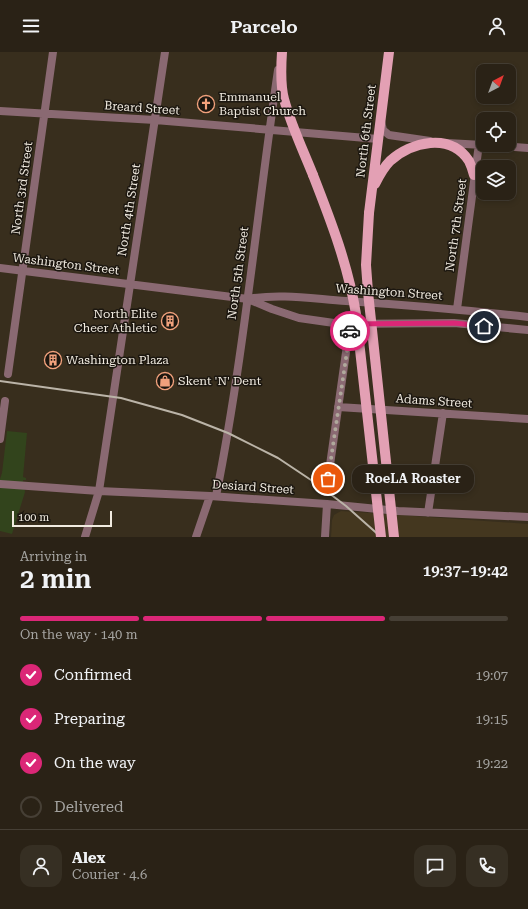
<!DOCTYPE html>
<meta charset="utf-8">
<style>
body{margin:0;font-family:"Roboto Serif",serif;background:#362f23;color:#f1f3f6;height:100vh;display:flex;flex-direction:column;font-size:15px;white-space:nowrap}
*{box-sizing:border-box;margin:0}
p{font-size:13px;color:#a5a4a1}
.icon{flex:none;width:22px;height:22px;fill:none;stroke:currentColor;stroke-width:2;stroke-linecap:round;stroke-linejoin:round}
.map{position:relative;height:485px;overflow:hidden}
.drawer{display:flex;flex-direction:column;background:#2a2216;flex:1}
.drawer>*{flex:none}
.needle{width:26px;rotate:41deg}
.controls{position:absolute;left:476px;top:12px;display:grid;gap:8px}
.controls a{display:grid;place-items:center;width:40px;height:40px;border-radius:8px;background:#2a2216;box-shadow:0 2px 6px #0003,0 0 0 1px #463f35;font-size:20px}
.scale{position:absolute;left:12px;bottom:10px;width:100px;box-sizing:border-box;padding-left:4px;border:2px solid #f1ebe0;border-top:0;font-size:11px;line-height:14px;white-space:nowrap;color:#f1ebe0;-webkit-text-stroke:3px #1c1710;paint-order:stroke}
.pin{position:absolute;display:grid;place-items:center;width:34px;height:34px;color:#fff;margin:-17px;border:2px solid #fff;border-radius:50%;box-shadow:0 1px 4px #0007}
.courier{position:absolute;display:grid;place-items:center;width:40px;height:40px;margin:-20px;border:3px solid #db2777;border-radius:50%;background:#fff;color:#222;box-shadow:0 1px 5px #0007}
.bubble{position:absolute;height:28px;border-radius:12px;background:#2a2216;box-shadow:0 2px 6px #0003,0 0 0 1px #463f35;font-size:13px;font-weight:600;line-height:28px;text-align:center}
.headline em{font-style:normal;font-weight:600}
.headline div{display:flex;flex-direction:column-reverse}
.headline{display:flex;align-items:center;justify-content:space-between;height:68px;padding:0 20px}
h1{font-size:26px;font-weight:600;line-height:30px}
.bar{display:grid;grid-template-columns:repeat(4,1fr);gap:6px 4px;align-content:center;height:48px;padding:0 20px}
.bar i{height:5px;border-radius:3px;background:#463f35}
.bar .active{background:#db2777}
.bar p{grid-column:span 4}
.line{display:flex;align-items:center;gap:10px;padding:0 20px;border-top:1px solid #463f35}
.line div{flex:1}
.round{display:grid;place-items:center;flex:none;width:42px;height:42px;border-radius:12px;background:#362f23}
ol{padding:0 20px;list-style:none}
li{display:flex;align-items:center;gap:12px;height:44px}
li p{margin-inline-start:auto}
li .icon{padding:4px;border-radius:50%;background:#db2777;color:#fff;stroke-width:4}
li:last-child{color:#a5a4a1}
li i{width:22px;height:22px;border:2px solid #463f35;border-radius:50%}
header{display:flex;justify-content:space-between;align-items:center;height:52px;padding:0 20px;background:#2a2216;font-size:18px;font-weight:600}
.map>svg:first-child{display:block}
</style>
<header><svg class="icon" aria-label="menu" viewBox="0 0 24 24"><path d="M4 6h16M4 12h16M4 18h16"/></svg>Parcelo<svg class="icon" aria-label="person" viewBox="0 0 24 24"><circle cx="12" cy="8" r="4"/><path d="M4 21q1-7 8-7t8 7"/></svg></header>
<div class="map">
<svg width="528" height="485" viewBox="0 0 528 485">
<rect width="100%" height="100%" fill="#382e1d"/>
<path fill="#44371f" d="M341,459L528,472V485H331L332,468L334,463Z"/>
<path fill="#32441c" d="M7,379L27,381L23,425L26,426V428H23L25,440L12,482L0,479V427L2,421Z"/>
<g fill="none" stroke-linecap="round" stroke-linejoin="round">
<path stroke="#8a6972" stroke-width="8" d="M0,59L155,68L378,87
M381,69L383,78L389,83L430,89
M447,91L483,93
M485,93L528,96
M0,216L248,247L272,257L299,266L341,272L454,271L528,278
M248,247C280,241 314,247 346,249C407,253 467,258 528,265
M457,257L479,92
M8,322L53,0
M338,355L528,367
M0,387L5,349
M328,427L350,272
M0,432L99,439L210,444L327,452L398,459L528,465
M216,444C244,304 257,160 278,18
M428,461L443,361
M85,485L99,439L165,0
M196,485L210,444
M325,485L327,452"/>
<path stroke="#e3a0b4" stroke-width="10" d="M282,0C281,15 280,32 284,47C291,73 303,98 313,123
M375,132C379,124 383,116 390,109C411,90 450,80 469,109C471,113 473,119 474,123
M369,161L389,0"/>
<path stroke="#bbb4a8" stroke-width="2" d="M0,329L121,346L182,363L228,381L278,406L317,432L346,454L381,485"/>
<path stroke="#e3a0b4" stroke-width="10" d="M313,123C331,169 348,213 356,262L381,485
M369,161L366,213L368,240L394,485"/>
</g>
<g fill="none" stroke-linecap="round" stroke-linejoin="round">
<path stroke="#b0a99c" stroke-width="4" stroke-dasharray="0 7.2" d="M328,427L350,279"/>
<path stroke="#db2777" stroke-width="5" d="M350,279V272L454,271L484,274"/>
</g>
<defs>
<g id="church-ring" transform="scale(0.9)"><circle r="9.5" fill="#1c1710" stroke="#f1a17c" stroke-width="1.5"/><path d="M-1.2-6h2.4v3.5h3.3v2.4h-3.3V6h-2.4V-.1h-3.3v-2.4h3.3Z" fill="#f1a17c"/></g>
<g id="building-ring" transform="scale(0.9)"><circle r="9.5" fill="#1c1710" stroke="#f1a17c" stroke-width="1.5"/><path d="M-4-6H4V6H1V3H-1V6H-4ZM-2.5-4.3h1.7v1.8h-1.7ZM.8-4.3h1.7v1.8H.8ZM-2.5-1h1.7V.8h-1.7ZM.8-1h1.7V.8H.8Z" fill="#f1a17c"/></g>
<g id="shop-ring" transform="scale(0.9)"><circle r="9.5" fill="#1c1710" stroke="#f1a17c" stroke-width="1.5"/><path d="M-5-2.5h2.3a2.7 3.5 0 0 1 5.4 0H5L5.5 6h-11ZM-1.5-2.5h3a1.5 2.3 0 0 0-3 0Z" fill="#f1a17c"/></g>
</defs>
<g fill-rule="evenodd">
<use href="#church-ring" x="206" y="52"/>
<use href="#building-ring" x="170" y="269"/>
<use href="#building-ring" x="53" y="308"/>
<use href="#shop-ring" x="165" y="329"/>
</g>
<g text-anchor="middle" stroke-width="3" stroke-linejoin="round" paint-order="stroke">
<g font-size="12" fill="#f1ebe0" stroke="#1c1710" text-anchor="start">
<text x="219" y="49">Emmanuel<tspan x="219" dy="14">Baptist Church</tspan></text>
<text x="157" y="266" text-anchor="end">North Elite<tspan x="157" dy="14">Cheer Athletic</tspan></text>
<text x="66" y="312">Washington Plaza</text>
<text x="178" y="333">Skent 'N' Dent</text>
</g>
<g font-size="12" fill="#f1ebe0" stroke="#1c1710">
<text transform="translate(142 56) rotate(4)" y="4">Breard Street</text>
<text transform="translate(366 79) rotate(-83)" y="4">North 6th Street</text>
<text transform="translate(22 136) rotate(-82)" y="4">North 3rd Street</text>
<text transform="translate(129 158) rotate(-81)" y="4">North 4th Street</text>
<text transform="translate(456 173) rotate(-82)" y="4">North 7th Street</text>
<text transform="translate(66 212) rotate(7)" y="4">Washington Street</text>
<text transform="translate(238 221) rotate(-82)" y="4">North 5th Street</text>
<text transform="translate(389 240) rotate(4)" y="4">Washington Street</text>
<text transform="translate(434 349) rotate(4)" y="4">Adams Street</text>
<text transform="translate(253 435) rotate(4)" y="4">Desiard Street</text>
</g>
</g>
</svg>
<div class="controls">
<a><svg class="needle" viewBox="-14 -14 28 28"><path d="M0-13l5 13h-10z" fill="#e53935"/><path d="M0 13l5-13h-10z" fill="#a5a4a1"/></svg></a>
<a><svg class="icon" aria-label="locate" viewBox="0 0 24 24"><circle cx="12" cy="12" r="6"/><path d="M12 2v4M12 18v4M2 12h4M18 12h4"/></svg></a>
<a><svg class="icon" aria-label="layers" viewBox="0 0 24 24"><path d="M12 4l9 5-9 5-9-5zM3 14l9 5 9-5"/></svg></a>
</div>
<div class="scale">100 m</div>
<div class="pin" style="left:328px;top:427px;background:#ea580c"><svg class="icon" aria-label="bag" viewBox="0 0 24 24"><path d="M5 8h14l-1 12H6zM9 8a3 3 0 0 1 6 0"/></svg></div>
<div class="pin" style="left:484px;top:274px;background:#1f2937"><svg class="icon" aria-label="home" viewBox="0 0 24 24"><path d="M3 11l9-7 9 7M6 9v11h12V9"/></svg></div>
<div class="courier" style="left:350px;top:279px"><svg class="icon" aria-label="car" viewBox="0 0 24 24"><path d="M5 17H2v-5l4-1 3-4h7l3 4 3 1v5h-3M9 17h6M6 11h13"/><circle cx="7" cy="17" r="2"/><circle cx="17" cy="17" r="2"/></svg></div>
<div class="bubble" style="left:352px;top:413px;width:122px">RoeLA Roaster</div>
</div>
<section class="drawer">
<div class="headline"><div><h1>2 min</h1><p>Arriving in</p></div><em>19:37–19:42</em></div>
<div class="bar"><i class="active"></i><i class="active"></i><i class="active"></i><i></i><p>On the way · 140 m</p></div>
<ol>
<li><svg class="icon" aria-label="check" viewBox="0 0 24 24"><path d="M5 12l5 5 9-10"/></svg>Confirmed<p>19:07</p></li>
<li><svg class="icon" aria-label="check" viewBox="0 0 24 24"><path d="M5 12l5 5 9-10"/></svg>Preparing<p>19:15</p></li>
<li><svg class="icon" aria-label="check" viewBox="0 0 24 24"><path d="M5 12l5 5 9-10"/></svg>On the way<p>19:22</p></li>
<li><i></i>Delivered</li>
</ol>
<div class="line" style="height:72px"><a class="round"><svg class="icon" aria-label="person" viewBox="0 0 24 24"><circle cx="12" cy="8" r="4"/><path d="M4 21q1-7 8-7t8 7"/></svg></a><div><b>Alex</b><p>Courier · 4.6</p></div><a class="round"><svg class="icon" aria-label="chat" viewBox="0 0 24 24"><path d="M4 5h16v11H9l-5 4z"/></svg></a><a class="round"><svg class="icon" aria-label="phone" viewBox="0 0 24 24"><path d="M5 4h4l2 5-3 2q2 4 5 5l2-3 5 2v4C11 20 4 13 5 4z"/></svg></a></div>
</section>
